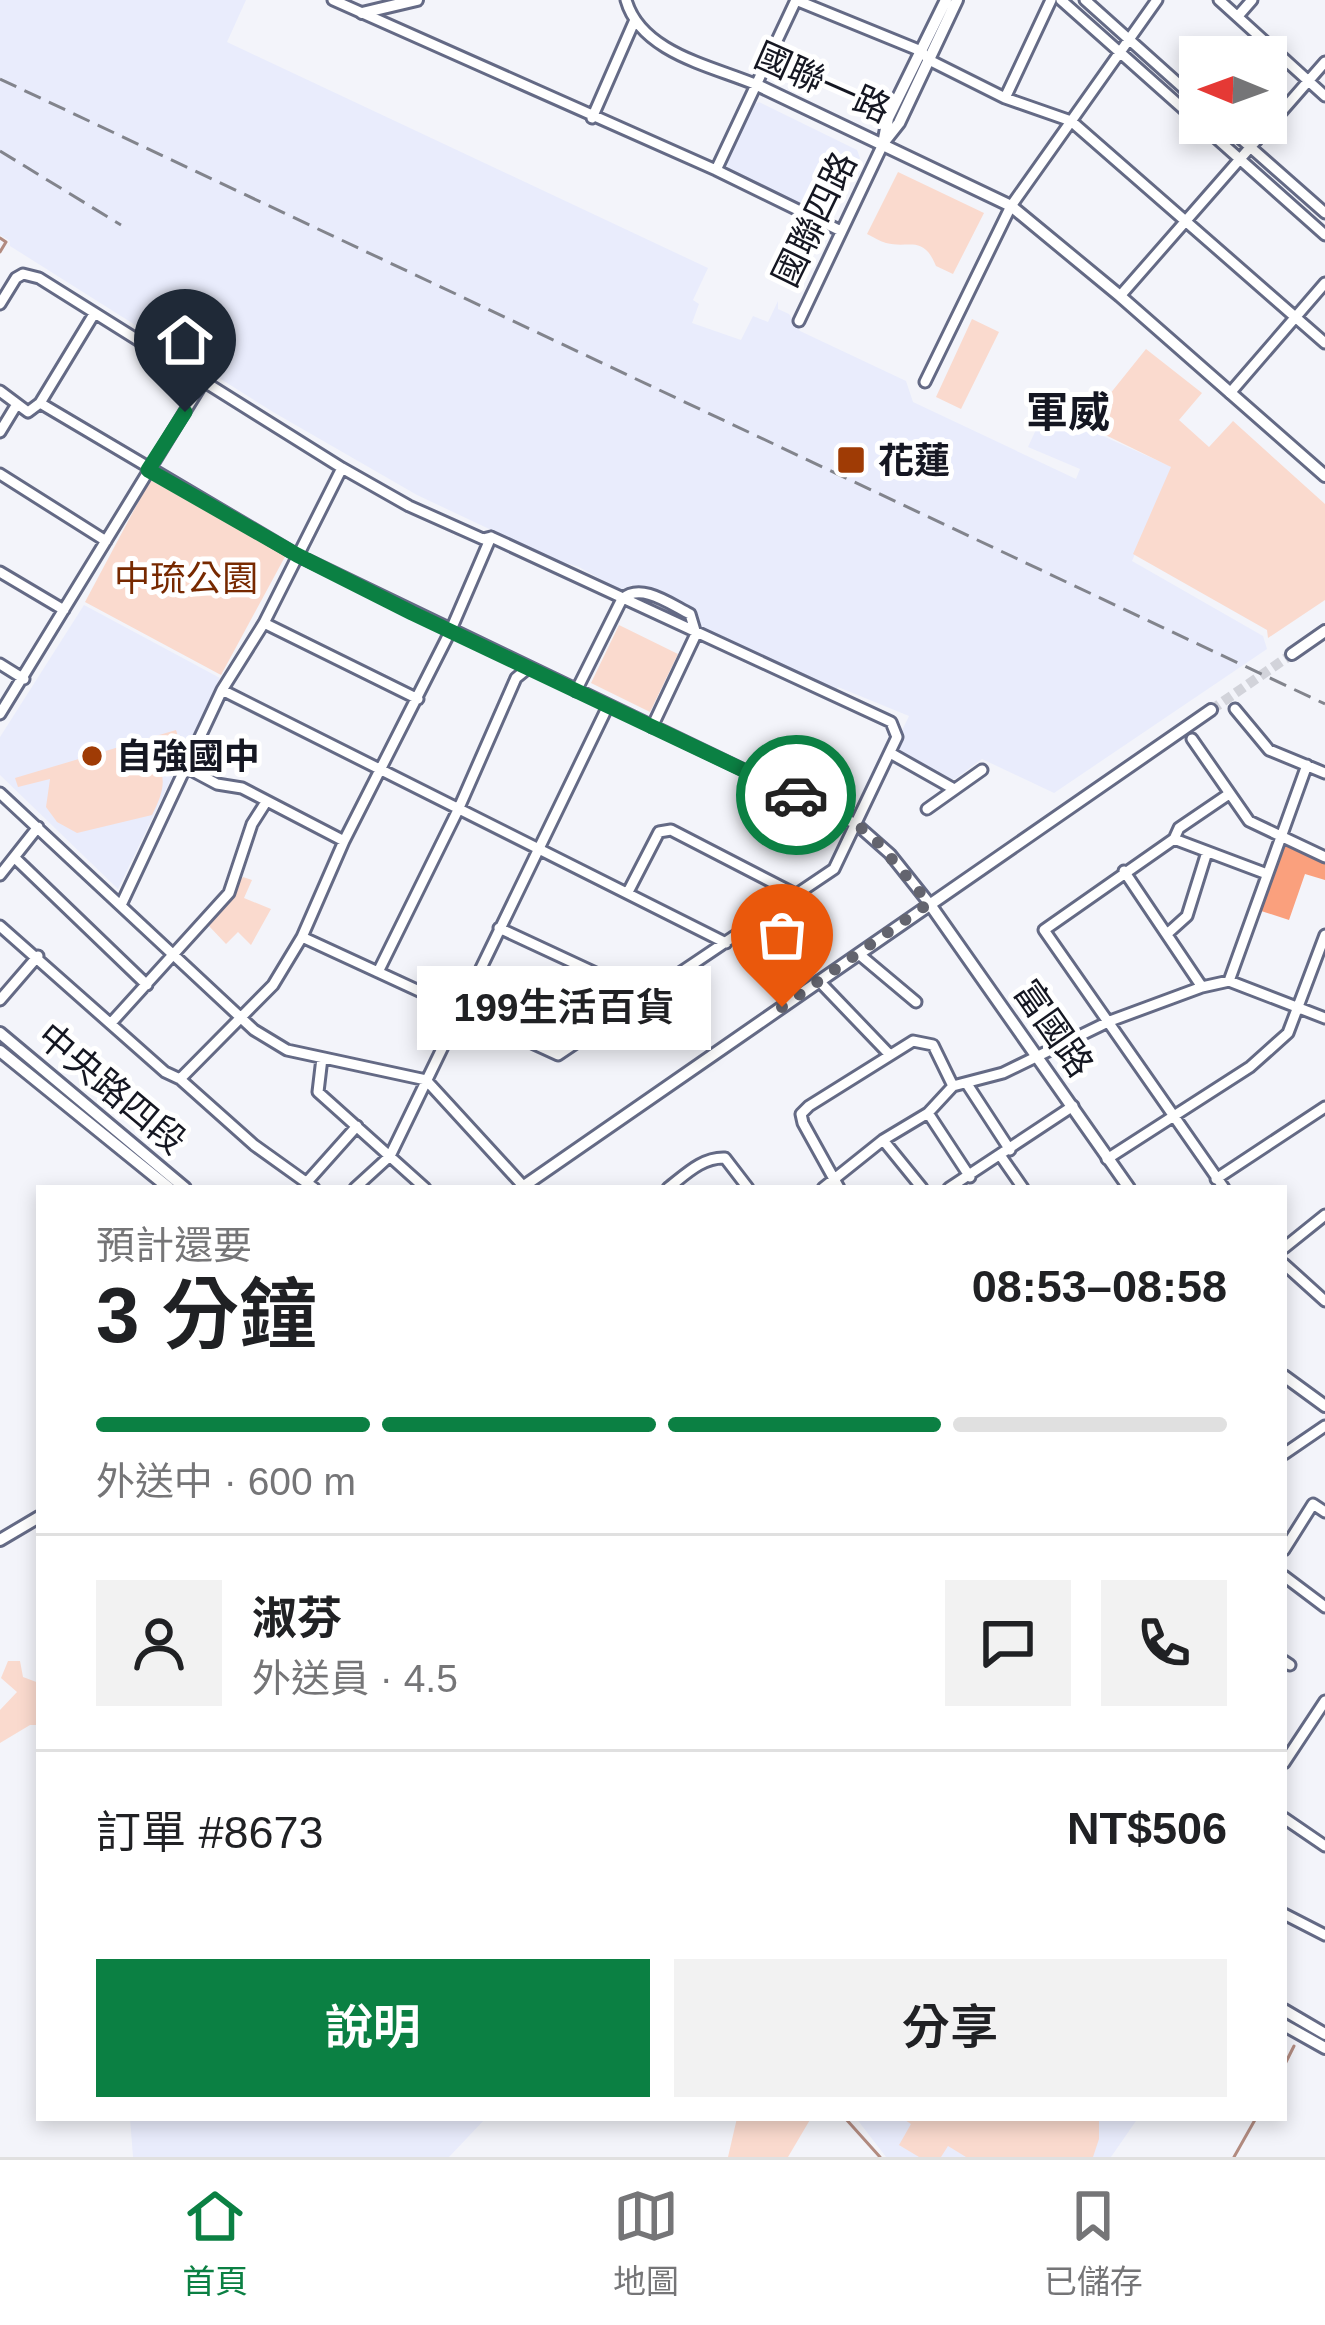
<!DOCTYPE html>
<html lang="zh-TW">
<meta charset="utf-8">
<style>
body{margin:0;font-family:Arial,"Noto Sans TC",sans-serif;background:#f2f2f2;color:#202124;height:100vh;display:flex;flex-direction:column;font-size:45px;white-space:nowrap}
*{box-sizing:border-box;margin:0}
p{font-size:39px;color:#757577}
.icon{flex:none;width:66px;height:66px;fill:none;stroke:currentColor;stroke-width:2;stroke-linecap:round;stroke-linejoin:round}
.map{position:relative;flex:1;overflow:hidden}
.drawer{position:absolute;left:36px;top:1185px;width:1251px;height:936px;display:flex;flex-direction:column;background:#fff;border-radius:0px;box-shadow:0 6px 18px #0003}
.drawer>*{flex:none}
.needle{width:78px;rotate:271deg}
.controls{position:absolute;left:1179px;top:36px;display:grid;gap:24px}
.controls a{display:grid;place-items:center;width:108px;height:108px;border-radius:0px;background:#fff;box-shadow:0 6px 18px #0003;font-size:60px}
.pin{position:absolute;display:grid;place-items:center;width:102px;height:102px;color:#fff;margin:-123px -51px;border-radius:50% 50% 50% 0;rotate:-45deg;box-shadow:0 0 12px #0007}
.pin .icon{rotate:45deg}
.courier{position:absolute;display:grid;place-items:center;width:120px;height:120px;margin:-60px;border:9px solid #0b8043;border-radius:50%;background:#fff;color:#222;box-shadow:0 3px 15px #0007}
.bubble{position:absolute;height:84px;border-radius:0px;background:#fff;box-shadow:0 6px 18px #0003;font-size:39px;font-weight:600;line-height:84px;text-align:center}
.headline em{font-style:normal;font-weight:600}
.headline div{display:flex;flex-direction:column-reverse}
.headline{display:flex;align-items:center;justify-content:space-between;height:204px;padding:0 60px}
h1{font-size:78px;font-weight:600;line-height:90px}
.bar{display:grid;grid-template-columns:repeat(4,1fr);gap:18px 12px;align-content:center;height:144px;padding:0 60px}
.bar i{height:15px;border-radius:9px;background:#e0e0e0}
.bar .selected{background:#0b8043}
.bar p{grid-column:span 4}
.line{display:flex;align-items:center;gap:30px;padding:0 60px;border-top:3px solid #e0e0e0}
.line div{flex:1}
.round{display:grid;place-items:center;flex:none;width:126px;height:126px;border-radius:0px;background:#f2f2f2}
.button{display:flex;gap:24px;margin-top:auto;padding:24px 60px}
.button a{flex:1;height:138px;border-radius:0px;background:#0b8043;color:#fff;font-size:48px;font-weight:600;line-height:138px;text-align:center}
.button a+a{background:#f2f2f2;color:#202124}
.menu{display:flex;justify-content:space-around;align-items:center;height:168px;border-top:3px solid #e0e0e0;background:#fff;font-size:33px;color:#757577}
.menu a{display:grid;justify-items:center;gap:6px}
.menu .selected{color:#0b8043}
.map>svg:first-child{display:block}
</style>
<div class="map">
<svg width="1325" height="2157" viewBox="0 0 1325 2157">
<rect width="100%" height="100%" fill="#f3f4fa"/>
<path fill="#e9ecfc" d="M0,0H246L227,42L708,268L693,300L699,304L692,323L741,340L753,316L768,322L778,301V309L789,314L800,331L906,381L913,402L1076,479L1080,469L1028,447L1045,410L1172,467L1132,561L1263,636L1267,649L1054,793L982,759L955,779H949L898,752L895,745L909,716L838,687L835,692L700,628L696,615L632,585L620,590L579,567L553,559L417,495L273,412L10,246V241L0,235Z
M759,102L857,150L860,158L835,212L825,215L728,169L725,160L752,105Z
M84,605L220,678L118,889L0,775V737Z
M130,2118H486L449,2157H133Z
M856,2118H1138L1111,2157H886Z"/>
<path fill="#fadace" d="M898,172L984,213L953,274L936,266C923,234 909,249 886,243C879,241 874,237 867,234Z
M972,319L999,332L961,409L936,397Z
M1146,349L1202,393L1179,420L1209,447L1233,421L1325,504V600L1268,638L1267,630L1133,554L1171,467L1085,425Z
M150,480L287,553L221,675L85,602Z
M619,625L678,654L650,712L591,683Z
M176,730L180,743L148,753C170,773 164,791 152,815L77,833L57,822L46,807L50,779L18,787L15,778Z
M243,877L252,880L244,898L271,909L251,945L238,932L226,944L209,926Z
M8,1661H20L23,1677L39,1683V1725H30L0,1743V1710L17,1692L1,1678Z
M737,2118H811L788,2157H728Z
M902,2118H1099V2139L1093,2157H966L948,2146L941,2157H919L899,2145L911,2124Z"/>
<path fill="#faa07d" d="M1284,840L1325,857V880L1305,874L1289,920L1258,910Z"/>
<g fill="none" stroke-linecap="round" stroke-linejoin="round">
<path stroke="#b28b80" stroke-width="3" d="M0,238L6,242L0,252
M1284,2066L1294,2046
M845,2118L880,2157
M1234,2157L1256,2118"/>
<path stroke="#d2d3da" stroke-width="10" stroke-dasharray="10 5" stroke-linecap="butt" d="M1211,710L1292,654"/>
<g stroke="#646a85" stroke-width="15">
<path id="minor" d="M333,0L716,170L841,231
M626,0C641,53 712,66 757,85
M1061,0L1325,235
M1085,0L1200,103
M1219,0L1325,96
M1238,16L1252,0
M1005,98L1051,0
M592,118L634,22
M1223,123L1325,213
M716,170L796,0L921,51L929,60L1005,98L1071,121L1325,343
M1120,296L1325,62
M0,304L16,278L23,274L39,278L342,468L409,506L483,539L491,537L891,722L897,737L834,869L558,1055L534,1044L538,1026L517,1013L508,1032L302,937
M799,321L884,142
M925,382L1011,206L1157,0
M0,391L28,412L40,403L297,555L856,824L890,854L929,903
M1230,393L1325,283
M40,403L94,314
M0,432L17,404
M0,474L106,541
M0,572L64,610
M264,623L418,699
M0,664L24,679
M222,690L726,943
M576,691L622,599C641,582 670,604 690,614L696,634L652,727
M1235,709L1269,750L1325,773
M0,714L203,382
M1192,739L1249,821L1325,857
M892,754L954,789
M187,768L217,784L242,788L344,841
M0,793L254,1030L287,1050L426,1080L525,1188
M927,809L982,770
M1174,839L1267,874
M15,858L147,985
M1124,871L1202,987
M0,875L38,827
M628,892L659,832L671,830L797,895
M121,905L222,690L264,623L342,468
M0,926L165,1072L180,1079L254,1145L314,1188
M499,928L643,995
M1167,934L1187,916L1207,852
M860,955L916,1002
M378,972L458,810L516,678L527,669
M819,981L889,1054
M1229,981L1307,765
M0,1000L38,956
M112,1022L229,893L252,824L266,802
M322,1058L318,1092L425,1188
M180,1079L273,985L302,937L344,841L450,632L491,537
M967,1084L1010,1150
M928,1113L970,1177
M883,1140L922,1188
M1000,1155L1023,1188
M1107,1159L1250,1067L1288,1033L1325,935
M1216,1179L1325,1107
M307,1182L357,1126
M355,1188L390,1156L608,706
M668,1188C685,1175 702,1157 725,1158L748,1188
M823,1188L883,1140L928,1113L953,1086L1003,1073L1110,1021L1202,987L1229,981L1325,1018
M839,1188L803,1123L801,1114L809,1106L913,1041L933,1045L953,1086
M949,1188L1073,1106
M1224,1188L1044,930L1174,839L1179,828L1229,794
M1284,1248L1325,1215
M1284,1264L1325,1301
M1284,1454L1325,1426
M1284,1550L1313,1504L1325,1512
M1284,1576L1325,1607
M1284,1661L1290,1665
M1284,1763L1325,1701
M1284,1818L1325,1846
M1284,1914L1325,1935"/>
</g>
<g stroke="#646a85" stroke-width="16">
<path id="tertiary" d="M362,13L417,0
M757,85L1011,206L1120,296L1325,476
M884,139L888,118L946,0
M884,142L899,123L957,0
M1292,654L1325,631
M929,903L1129,1188
M0,1033L185,1188
M0,1051L169,1188
M521,1188L1211,710
M1284,1376L1325,1406
M0,1540L39,1517
M1284,2010L1325,2034
M1284,2025L1325,2048"/>
</g>
<use href="#minor" stroke="#fff" stroke-width="9"/>
<use href="#tertiary" stroke="#fff" stroke-width="10"/>
<path stroke="#82848c" stroke-width="3" stroke-dasharray="18 9" stroke-linecap="butt" d="M0,79L1325,704
M0,151L121,225"/>
</g>
<g fill="none" stroke-linecap="round" stroke-linejoin="round">
<path stroke="#63646e" stroke-width="12" stroke-dasharray="0 21.6" d="M782,1007L929,903L874,838L856,824L796,795"/>
<path stroke="#0b8043" stroke-width="15" d="M185,412L148,470L297,555L412,613L796,795"/>
</g>
<g fill="#9f3b05" stroke="#fff" stroke-width="4.5">
<rect x="836" y="445" width="30" height="30" rx="6"/>
<circle cx="92" cy="756" r="12"/>
</g>
<g text-anchor="middle" stroke-width="10" stroke-linejoin="round" paint-order="stroke">
<g font-size="36" fill="#151722" stroke="#fff">
<text transform="translate(823 82) rotate(24)" y="13">國聯一路</text>
<text transform="translate(814 219) rotate(-64)" y="13">國聯四路</text>
<text transform="translate(1054 1028) rotate(55)" y="13">富國路</text>
<text transform="translate(112 1088) rotate(40)" y="13">中央路四段</text>
</g>
<g font-size="36" font-weight="bold" fill="#151722" stroke="#fff" text-anchor="start">
<text x="878" y="473">花蓮</text>
<text x="116" y="769">自強國中</text>
</g>
<g font-size="36" fill="#772900" stroke="#fff">
<text x="186" y="591">中琉公園</text>
</g>
<g font-size="42" font-weight="bold" fill="#151722" stroke="#fff">
<text x="1068" y="427">軍威</text>
</g>
</g>
</svg>
<div class="controls">
<a><svg class="needle" viewBox="-14 -14 28 28"><path d="M0-13l5 13h-10z" fill="#e53935"/><path d="M0 13l5-13h-10z" fill="#757577"/></svg></a>
</div>
<div class="pin" style="left:782px;top:1007px;background:#ea580c"><svg class="icon" aria-label="bag" viewBox="0 0 24 24"><path d="M5 8h14l-1 12H6zM9 8a3 3 0 0 1 6 0"/></svg></div>
<div class="pin" style="left:185px;top:412px;background:#1f2937"><svg class="icon" aria-label="home" viewBox="0 0 24 24"><path d="M3 11l9-7 9 7M6 9v11h12V9"/></svg></div>
<div class="courier" style="left:796px;top:795px"><svg class="icon" aria-label="car" viewBox="0 0 24 24"><path d="M5 17H2v-5l4-1 3-4h7l3 4 3 1v5h-3M9 17h6M6 11h13"/><circle cx="7" cy="17" r="2"/><circle cx="17" cy="17" r="2"/></svg></div>
<div class="bubble" style="left:417px;top:966px;width:294px">199生活百貨</div>
<section class="drawer">
<div class="headline"><div><h1>3 分鐘</h1><p>預計還要</p></div><em>08:53–08:58</em></div>
<div class="bar"><i class="selected"></i><i class="selected"></i><i class="selected"></i><i></i><p>外送中 · 600 m</p></div>
<div class="line" style="height:216px"><a class="round"><svg class="icon" aria-label="person" viewBox="0 0 24 24"><circle cx="12" cy="8" r="4"/><path d="M4 21q1-7 8-7t8 7"/></svg></a><div><b>淑芬</b><p>外送員 · 4.5</p></div><a class="round"><svg class="icon" aria-label="chat" viewBox="0 0 24 24"><path d="M4 5h16v11H9l-5 4z"/></svg></a><a class="round"><svg class="icon" aria-label="phone" viewBox="0 0 24 24"><path d="M5 4h4l2 5-3 2q2 4 5 5l2-3 5 2v4C11 20 4 13 5 4z"/></svg></a></div>
<div class="line" style="height:156px"><div>訂單 #8673</div><b>NT$506</b></div>
<div class="button"><a>說明</a><a>分享</a></div>
</section>
</div>
<nav class="menu">
<a class="selected"><svg class="icon" aria-label="home" viewBox="0 0 24 24"><path d="M3 11l9-7 9 7M6 9v11h12V9"/></svg>首頁</a>
<a><svg class="icon" aria-label="map" viewBox="0 0 24 24"><path d="M3 6l6-2 6 2 6-2v14l-6 2-6-2-6 2zM9 4v14M15 6v14"/></svg>地圖</a>
<a><svg class="icon" aria-label="saved" viewBox="0 0 24 24"><path d="M7 4h10v16l-5-4-5 4z"/></svg>已儲存</a>
</nav>
